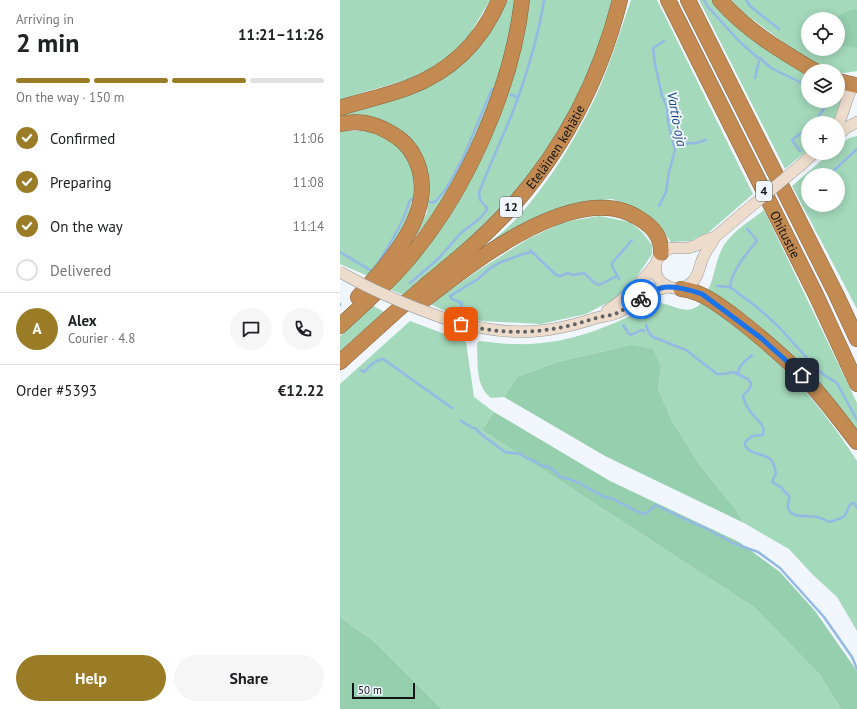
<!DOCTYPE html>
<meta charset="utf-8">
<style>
body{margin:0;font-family:"PT Sans",sans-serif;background:#f6f6f6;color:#202124;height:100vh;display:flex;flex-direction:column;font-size:15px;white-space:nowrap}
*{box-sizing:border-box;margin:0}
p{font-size:13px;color:#757577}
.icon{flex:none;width:22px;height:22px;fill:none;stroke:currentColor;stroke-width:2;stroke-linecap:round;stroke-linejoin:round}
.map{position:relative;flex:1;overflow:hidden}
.drawer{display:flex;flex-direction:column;background:#fff;width:340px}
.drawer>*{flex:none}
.tools{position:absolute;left:461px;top:12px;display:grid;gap:8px}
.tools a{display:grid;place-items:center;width:44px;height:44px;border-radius:50%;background:#fff;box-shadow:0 2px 10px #0003;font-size:20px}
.scale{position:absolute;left:12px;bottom:10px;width:63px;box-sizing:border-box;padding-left:4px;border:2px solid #121416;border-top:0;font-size:11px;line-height:14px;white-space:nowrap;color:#121416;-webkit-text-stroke:3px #f0f6fc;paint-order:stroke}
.pin{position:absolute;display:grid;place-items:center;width:34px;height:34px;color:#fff;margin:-17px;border-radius:8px;box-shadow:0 2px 6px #0006}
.courier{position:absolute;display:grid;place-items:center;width:40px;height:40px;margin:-20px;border:3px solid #1a73e8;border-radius:50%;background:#fff;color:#222;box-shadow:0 1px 5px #0007}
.overview em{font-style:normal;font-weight:800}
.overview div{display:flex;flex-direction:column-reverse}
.overview{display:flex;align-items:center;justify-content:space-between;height:68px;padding:0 16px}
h1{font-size:26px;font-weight:800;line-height:30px}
.bar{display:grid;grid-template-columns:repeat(4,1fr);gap:6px 4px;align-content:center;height:48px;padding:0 16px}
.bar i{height:5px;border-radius:3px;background:#e0e0e0}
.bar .active{background:#997c25}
.bar p{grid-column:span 4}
.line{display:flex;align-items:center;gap:10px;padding:0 16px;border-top:1px solid #e0e0e0}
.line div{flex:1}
.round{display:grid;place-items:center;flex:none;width:42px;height:42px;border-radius:21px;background:#f6f6f6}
ol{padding:0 16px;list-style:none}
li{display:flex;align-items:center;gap:12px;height:44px}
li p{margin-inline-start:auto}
li .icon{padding:4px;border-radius:50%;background:#997c25;color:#fff;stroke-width:4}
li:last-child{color:#757577}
li i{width:22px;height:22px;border:2px solid #e0e0e0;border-radius:50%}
.primary-button{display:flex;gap:8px;margin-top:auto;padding:8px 16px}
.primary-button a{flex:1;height:46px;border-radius:24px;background:#997c25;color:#fff;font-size:16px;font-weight:800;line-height:46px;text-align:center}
.primary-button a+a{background:#f6f6f6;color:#202124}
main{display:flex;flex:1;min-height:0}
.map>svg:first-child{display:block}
</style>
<main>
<section class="drawer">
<div class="overview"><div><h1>2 min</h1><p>Arriving in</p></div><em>11:21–11:26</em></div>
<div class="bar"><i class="active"></i><i class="active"></i><i class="active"></i><i></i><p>On the way · 150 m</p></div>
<ol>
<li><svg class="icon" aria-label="check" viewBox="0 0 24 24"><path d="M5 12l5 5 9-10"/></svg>Confirmed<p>11:06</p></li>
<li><svg class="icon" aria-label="check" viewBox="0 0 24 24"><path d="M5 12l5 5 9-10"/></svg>Preparing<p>11:08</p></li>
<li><svg class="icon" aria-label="check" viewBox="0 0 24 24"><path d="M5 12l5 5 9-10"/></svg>On the way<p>11:14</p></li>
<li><i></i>Delivered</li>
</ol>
<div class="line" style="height:72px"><b class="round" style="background:#997c25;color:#fff">A</b><div><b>Alex</b><p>Courier · 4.8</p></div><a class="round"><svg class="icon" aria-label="chat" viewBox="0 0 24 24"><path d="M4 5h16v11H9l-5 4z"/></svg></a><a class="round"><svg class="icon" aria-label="phone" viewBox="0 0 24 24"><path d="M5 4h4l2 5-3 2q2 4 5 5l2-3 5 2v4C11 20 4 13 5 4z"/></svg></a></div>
<div class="line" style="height:52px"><div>Order #5393</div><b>€12.22</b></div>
<div class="primary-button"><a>Help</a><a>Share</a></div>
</section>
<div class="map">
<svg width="517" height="709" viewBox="0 0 517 709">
<rect width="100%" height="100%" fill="#f0f6fc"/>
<path fill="#a4d9bb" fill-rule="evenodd" d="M0,0H150L127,39L98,65L67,80L24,92L0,100Z
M164,0H177C174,16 172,32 168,48C149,116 117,188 71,242L87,213L89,180L77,150L0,118V113L129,55L156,23Z
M189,0H272L264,33L241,91L211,146L180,187L148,222L117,251L63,295L49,289L124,191Z
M291,0H317L413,194L369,232L350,241L331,242L314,220L298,209L272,199L239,203L210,213L135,256C149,243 165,231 178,217C209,182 234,142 254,100C269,68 279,34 291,0Z
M359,0H373L468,72V101H498V85L504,89L502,103L494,123H468V150L445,169Z
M391,0H517V71L498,74V71H492L461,55L401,11ZM468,19H498V49H468Z
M0,131H27L50,139L67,156L75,178L73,197L68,216L58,240L30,277L0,264Z
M517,136V309L452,186L490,153H498V146L509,138ZM468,175H498V205H468Z
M424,210L517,403V434L368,290C374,278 375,264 381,251C389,233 409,222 424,210Z
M259,216L290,222L302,232L312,245V254L296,278L280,296L246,314L201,324L142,321L107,312L90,304L142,268L188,239L224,222Z
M363,301C381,316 401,329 418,345C457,378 490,418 517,461V631L497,597L472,574L449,549L404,523L396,510L359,464L332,421L318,388L321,368L290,345L217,362L177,377L164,397L151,398C135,386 138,362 137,344L139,341C150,342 162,344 173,344C226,346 270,327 316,303C334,302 347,320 363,301Z
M32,305L44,312L0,351V336Z
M70,321L126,342L134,397L154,412L142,430L415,608L480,675L501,709H102L35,642L0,617V384Z"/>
<path fill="#95cfae" d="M514,9L517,10V48L503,46L498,41V19H496L501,14Z
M290,345L313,349L321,368L318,388L332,421L359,464L396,510L404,523L265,456L164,397L177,377L217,362Z
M154,412L270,481L399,542L440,572L475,611L517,671V709H501L480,675L415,608L142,430Z
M0,617L35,642L102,709H0Z"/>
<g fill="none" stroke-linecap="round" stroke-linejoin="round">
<path stroke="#94b9e5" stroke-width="2.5" d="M364,0L368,7L399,41L418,58H420L431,68L468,86
M406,0L410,6L439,29
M415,78L419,61
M171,95L178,97
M474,123L489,101
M333,144L356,143L366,140
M460,151L452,140L468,128
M476,171L479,175
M489,175L517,149
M90,202H95L106,189L123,158L152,89
M319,206L326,192L329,172L335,150L328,123L327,107L322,96L315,64L313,48L324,41
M147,208L140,200L139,193C149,166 161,141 172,114C186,77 198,39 204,0
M190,250L216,275L220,276L228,273L233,275L244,273L256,284L259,285L277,276
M0,252L30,270H33C48,248 62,226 70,200L73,199
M279,279L272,266V263L292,240
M70,283L98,259L121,233L139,219L146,211L147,207
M377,286L390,287L418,308L438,326L476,368L484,375L497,383L517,420
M390,287C391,272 407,253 416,242V239L407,229
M0,304V305
M120,313L122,303L112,299L110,296L138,279L149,269L159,263L183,254L192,252
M283,325L288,333L291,335L301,330L304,331
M306,325L309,333L313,337L346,350L377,374H385L393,372L408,379L411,383L410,388L403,396C404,402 409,411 414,416C420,423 425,425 423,435L412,436L405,442V445C410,456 427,453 432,461C434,464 435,469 436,473L432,482L441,487L444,491L449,496C450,500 447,504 448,508C451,519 468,515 477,517C481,518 485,520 489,522C493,521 502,519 505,515C508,511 507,507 512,503L515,504L517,508
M21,370L24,372C30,366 35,360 43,359L112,408
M397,374L401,365L412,355
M121,421L133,428H135L142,435L165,452L181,454L186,458L194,461L202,466L209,467L217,473L220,477C237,479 251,491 267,498H271L298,512L305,514L316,505L351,522L365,528L393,543L418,552L440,568L484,617L512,657L517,669"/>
<g stroke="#94999f" stroke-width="12">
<path id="secondary" d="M498,124C506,111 505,93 517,83
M498,135L506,128L517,122
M461,165L474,153
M375,237C372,244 366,250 363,258C359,266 359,277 351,283C337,296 312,284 316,264C316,260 319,257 321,253L331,248H348L357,245L365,240L375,237L402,214
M267,311C288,296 299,285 315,265
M109,320C164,336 202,336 256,318C263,316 271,316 277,313C294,305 309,290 328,287"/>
</g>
<g stroke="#85613d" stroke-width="16">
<g id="highway">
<path id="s1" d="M328,0L476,295L517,384"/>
<path d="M348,0L496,294L517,339"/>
<path d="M380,0C406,30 441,51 475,71"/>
<path d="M498,81L515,85"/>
<path d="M0,108C22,101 45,96 67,88C110,72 141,42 159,0"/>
<path d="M0,124C21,119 40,125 57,137C68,144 75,156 79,168C94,216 47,265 18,297"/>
<path d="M341,289C362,291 377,304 394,316C417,334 440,353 461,374C482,395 499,419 517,442"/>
<path d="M84,300C132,263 239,177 300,219C313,227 322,237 321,253"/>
<path d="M0,326C23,304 49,283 69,258C126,191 172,88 182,0"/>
<path id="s2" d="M0,362C29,336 57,310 86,285C114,262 142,239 167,212C223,151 260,79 280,0"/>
</g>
</g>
<use href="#secondary" stroke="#eddccb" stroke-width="11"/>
<use href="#highway" stroke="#c38b52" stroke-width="15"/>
<g stroke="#94999f" stroke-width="12" stroke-linecap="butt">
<path id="secondary-bridge" d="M402,214L461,165
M0,272C35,292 71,307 109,320"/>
</g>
<use href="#secondary-bridge" stroke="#eddccb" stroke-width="11"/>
</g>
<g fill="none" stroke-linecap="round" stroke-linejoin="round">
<path stroke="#606366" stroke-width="4" stroke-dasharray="0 7.2" d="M121,324C169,337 210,333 256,318C263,316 271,316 277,313C285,309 293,304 301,299"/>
<path stroke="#1a73e8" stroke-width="5" d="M301,299C307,296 314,290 321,288C331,285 352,290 362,294L421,338L462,375"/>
</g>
<g text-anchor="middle" stroke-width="4" stroke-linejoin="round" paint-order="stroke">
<g fill="#f0f6fc" stroke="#55585b" stroke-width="1">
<rect x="416" y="181" width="16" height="20" rx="3"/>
<rect x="160" y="197" width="22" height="20" rx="3"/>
</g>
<g font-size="12" font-weight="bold" fill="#121416">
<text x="424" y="195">4</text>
<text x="171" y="211">12</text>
</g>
<g font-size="13" fill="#121416" stroke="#f0f6fc">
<text dy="5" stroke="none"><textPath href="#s2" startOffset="306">Eteläinen kehätie</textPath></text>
<text dy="5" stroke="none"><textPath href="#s1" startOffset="262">Ohitustie</textPath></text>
</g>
<g font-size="14" font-style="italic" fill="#184a80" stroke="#f0f6fc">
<text transform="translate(337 119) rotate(79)" y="5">Vartio-oja</text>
</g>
</g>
</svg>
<div class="tools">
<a><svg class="icon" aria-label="locate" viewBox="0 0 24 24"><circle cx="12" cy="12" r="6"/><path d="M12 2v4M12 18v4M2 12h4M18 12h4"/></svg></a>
<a><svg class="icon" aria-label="layers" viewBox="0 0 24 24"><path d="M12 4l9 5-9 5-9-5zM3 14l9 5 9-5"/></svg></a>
<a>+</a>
<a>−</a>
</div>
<div class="scale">50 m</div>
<div class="pin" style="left:121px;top:324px;background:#ea580c"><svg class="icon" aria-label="bag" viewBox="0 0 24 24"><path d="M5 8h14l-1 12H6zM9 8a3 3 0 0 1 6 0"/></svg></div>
<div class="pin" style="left:462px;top:375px;background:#1f2937"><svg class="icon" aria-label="home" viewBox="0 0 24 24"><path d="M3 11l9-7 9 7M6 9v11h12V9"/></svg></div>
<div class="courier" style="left:301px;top:299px"><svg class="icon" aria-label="bike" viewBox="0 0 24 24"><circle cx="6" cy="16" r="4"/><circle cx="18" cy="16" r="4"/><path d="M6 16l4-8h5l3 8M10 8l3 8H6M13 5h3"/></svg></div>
</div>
</main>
